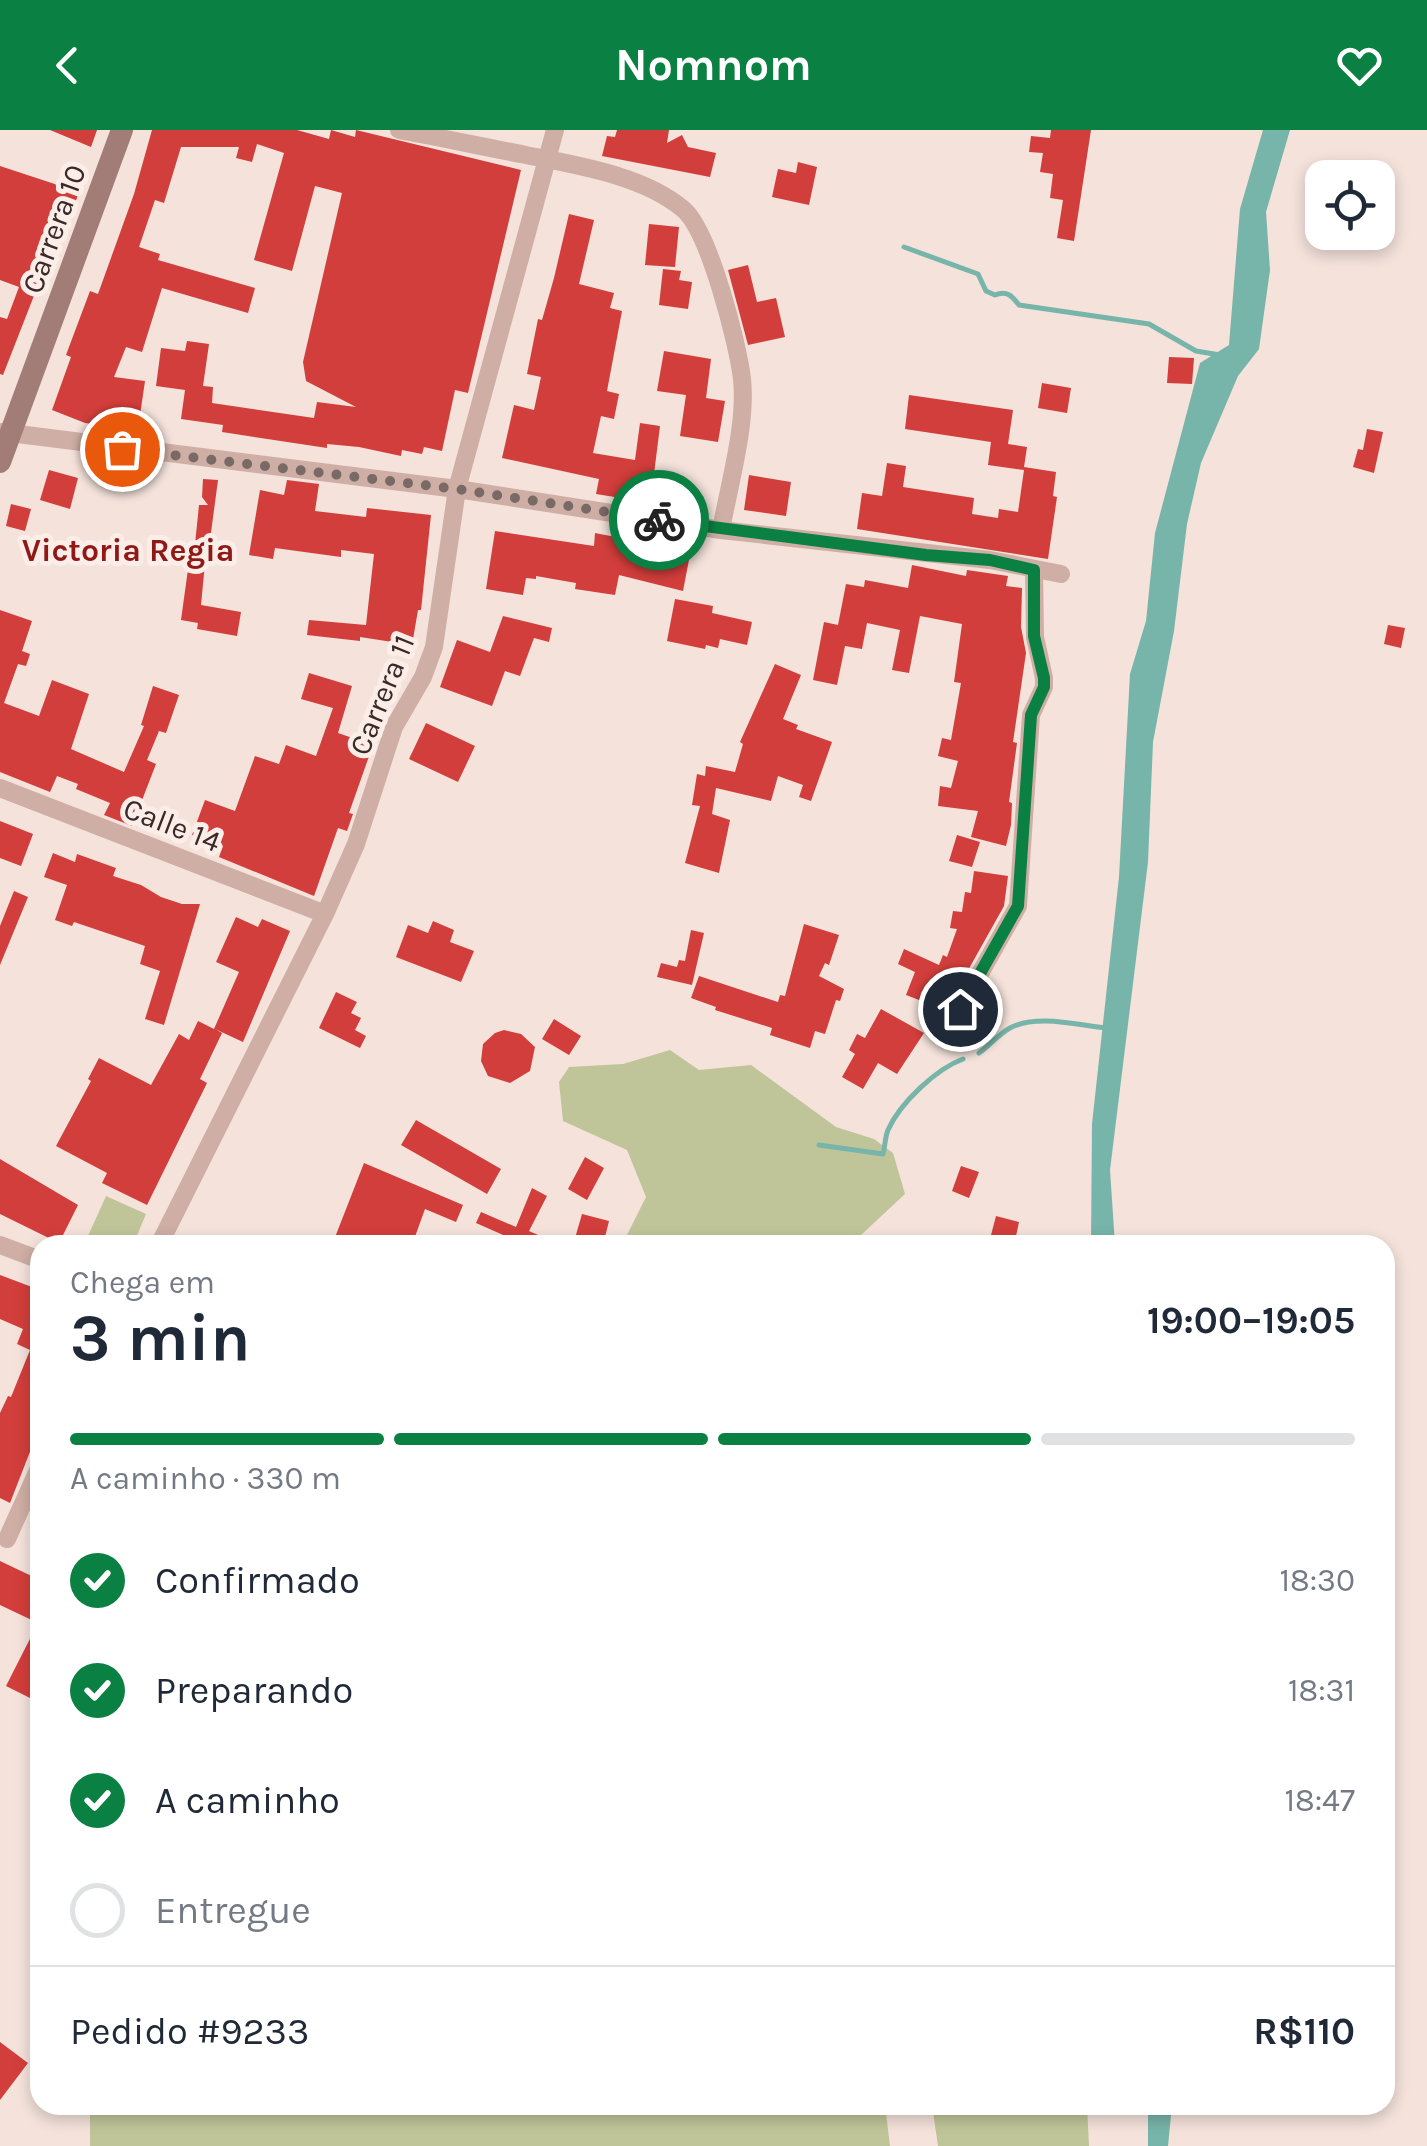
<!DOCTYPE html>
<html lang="pt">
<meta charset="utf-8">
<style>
body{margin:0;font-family:Karla,sans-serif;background:#f6f6f7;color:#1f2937;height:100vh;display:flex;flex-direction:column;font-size:38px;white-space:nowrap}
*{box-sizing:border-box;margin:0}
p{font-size:32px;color:#747a83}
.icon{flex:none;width:55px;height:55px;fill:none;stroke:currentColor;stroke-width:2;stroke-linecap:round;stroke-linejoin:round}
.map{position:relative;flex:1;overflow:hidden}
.side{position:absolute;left:30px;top:1105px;width:1365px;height:880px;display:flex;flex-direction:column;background:#fff;border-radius:30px;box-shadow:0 5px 15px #0003}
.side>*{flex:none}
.fabs{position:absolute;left:1305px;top:30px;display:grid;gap:20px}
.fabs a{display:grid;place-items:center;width:90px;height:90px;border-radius:20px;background:#fff;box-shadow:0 5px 15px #0003;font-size:50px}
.pin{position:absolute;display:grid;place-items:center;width:85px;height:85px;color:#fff;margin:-42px;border:5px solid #fff;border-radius:50%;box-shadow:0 2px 10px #0007}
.courier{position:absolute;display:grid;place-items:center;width:100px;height:100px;margin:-50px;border:8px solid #0b8043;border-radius:50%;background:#fff;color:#222;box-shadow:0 2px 12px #0007}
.headline em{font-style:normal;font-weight:700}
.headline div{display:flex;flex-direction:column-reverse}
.headline{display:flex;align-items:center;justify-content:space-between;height:170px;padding:0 40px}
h1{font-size:65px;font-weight:700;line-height:75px}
.bar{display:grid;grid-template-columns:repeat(4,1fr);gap:15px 10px;align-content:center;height:120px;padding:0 40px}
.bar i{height:12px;border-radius:8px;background:#e0e1e3}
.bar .selected{background:#0b8043}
.bar p{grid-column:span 4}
.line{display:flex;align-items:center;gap:25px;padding:0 40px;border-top:2px solid #e0e1e3}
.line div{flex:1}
ol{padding:0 40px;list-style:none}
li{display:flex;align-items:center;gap:30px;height:110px}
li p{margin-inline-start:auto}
li .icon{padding:10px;border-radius:50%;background:#0b8043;color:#fff;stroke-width:4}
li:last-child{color:#747a83}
li i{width:55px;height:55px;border:5px solid #e0e1e3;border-radius:50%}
header{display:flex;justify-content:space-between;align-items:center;height:130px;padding:0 40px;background:#0b8043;color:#fff;font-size:45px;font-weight:700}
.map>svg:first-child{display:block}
</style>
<header><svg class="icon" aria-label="back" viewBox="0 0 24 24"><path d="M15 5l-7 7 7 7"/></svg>Nomnom<svg class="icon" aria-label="heart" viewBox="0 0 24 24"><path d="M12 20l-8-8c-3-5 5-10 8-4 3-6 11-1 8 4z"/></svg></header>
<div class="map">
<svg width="1427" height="2016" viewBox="0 0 1427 2016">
<rect width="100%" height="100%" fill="#f4e2db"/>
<path fill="#c0c599" d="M670,920L699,940L751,935L836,997L874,1009L893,1023L905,1064L860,1106L859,1115H622L646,1067L627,1020L563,991L559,952L569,937L623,934Z
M106,1066L146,1084L133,1115H84Z
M90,1975H885L890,2016H90Z
M932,1975H1087L1089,2016H938Z"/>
<path fill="#77b4a9" d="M1263,0H1290L1266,82L1270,140L1259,219L1238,246L1201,333L1187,394L1174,501L1153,612L1148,732L1110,1040L1115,1115H1091L1092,994L1119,747L1130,544L1146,491L1155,403L1200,233L1229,215L1240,79Z
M1148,1975H1172L1168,2016H1148Z"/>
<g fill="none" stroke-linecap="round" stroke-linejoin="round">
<path stroke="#77b4a9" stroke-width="5" d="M904,117L978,144L986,161L995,165C1007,160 1012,166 1019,175L1149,194L1196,221L1220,225
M979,923C989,916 1000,903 1010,898C1037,884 1077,895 1106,898
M819,1015L883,1024C885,1017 885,1007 888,1000C900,973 936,939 963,929"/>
</g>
<path fill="#d23e3b" d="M50,0H97L91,17Z
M152,0H297L329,9L331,0L355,7L356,0L521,40L468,263L455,260L442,321L424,317L422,324L402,320L401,326L359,317L327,314V318L222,302L223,295L181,289L185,260L156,256L161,218L185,221L187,211L209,214L203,256L213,257L212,273L314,288L317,272L356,277L306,251L303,232L342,63L315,56L292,141L254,130L284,23L257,14L252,32L236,28L239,17H181L164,73L155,70L139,117L160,124L158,130L255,158L248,183L162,158L142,222L126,217L114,247L145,251L138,299L85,293L52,280L71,227L66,225L90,161L98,164L134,64Z
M617,0H669L667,13L682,5L688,17L716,23L710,47L602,26L607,6L615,7Z
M1051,0H1091L1074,111L1057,108L1063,70L1050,68L1053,44L1040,42L1043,23L1029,22L1031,6L1050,8Z
M798,32L817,37L809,75L772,67L778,39L796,43Z
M0,36L79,62L59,119L53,117L3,245L0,244V187L7,189L19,157L0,150Z
M569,84L594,90L579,154L614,163L610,178L622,181L607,261L619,264L614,289L601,286L593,323L635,330L640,293L660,296L653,352L630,349L627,369L596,364L599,349L502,328L514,275L534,280L541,247L527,244L538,189L542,190L554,148Z
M649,94L679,97L675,137L645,135Z
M748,135L757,172L776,168L785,207L748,215L728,140Z
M663,139L681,141L679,150L692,152L688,179L659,175Z
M664,221L711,229L706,268L725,271L718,312L680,306L686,265L657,261Z
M1169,227L1194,228L1192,254L1167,253Z
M1042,253L1071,258L1067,283L1038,278Z
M909,265L1013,280L1008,314L1027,317L1024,337L1056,342L1053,366L1057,367L1048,429L857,399L862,363L882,366L887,333L906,336L903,357L974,368L972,384L998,388L999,379L1018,382L1024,340L988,335L991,312L905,299Z
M1367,299L1383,302L1374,343L1353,337L1358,319L1363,320Z
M49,340L78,348L70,379L40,370Z
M749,345L791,352L786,386L744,380Z
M203,349L218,350L208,425L194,424L199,375H208L202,367Z
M287,350L319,354L315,381L366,387L367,378L431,385L421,480H418L412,515L360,507V511L307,505L309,490L366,495L374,424L341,420V427L275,418L273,429L249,425L260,360L284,365Z
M11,374L31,379L25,401L6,396Z
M495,401L594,416L595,403L672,418L673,410L692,414L683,461L619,445L615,465L575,459L576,453L536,446V449L526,448L523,465L486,459Z
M189,432L205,433L201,475L241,482L237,506L197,499L198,493L181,490Z
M912,435L966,446L967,440L1008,446L1006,456L1022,458L1021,497L1026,523L1013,612L1017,613L1009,672L1012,673L1011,695L1006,716L971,707L978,681L938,676L940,656L951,658L958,631L938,626L942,608L951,610L961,553L954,552L962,494L920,486L909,543L892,540L900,500L867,493L862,519L845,516L837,555L813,550L824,492L838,495L846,454L864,457L865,450L908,458Z
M675,469L713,476L712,483L752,492L747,515L720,509L718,518L706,515L705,519L667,511Z
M0,480L32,491L22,521L30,524L26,536L18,534L4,573L39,586L52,550L89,564L71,619L124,642L144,596L141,595L153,556L179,565L166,603L159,601L147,630L156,634L132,696L104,685L110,673L76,659L78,654L57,646L50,662L0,642Z
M503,486L552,498L549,512L534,508L520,546L505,541L492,576L440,557L457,510L490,522Z
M1388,495L1405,498L1401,518L1384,514Z
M775,534L801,545L783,589L798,595L796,599L832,612L811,671L799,667L803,655L778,646L771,671L716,658L712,684L730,690L719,743L685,733L700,676L692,675L697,644L705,646L706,636L735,642L743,614L740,612Z
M309,543L352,556L338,603L373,615L349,683L353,684L347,701L338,698L314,766L219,727L223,716L192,705L205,670L235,681L255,626L279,634L286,615L316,626L333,578L301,569Z
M426,593L475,616L458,652L409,629Z
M0,691L33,704L21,736L0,728Z
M957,705L980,712L972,737L949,731Z
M53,723L75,732L77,724L116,738L113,746L141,755L161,767L182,774H200L164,895L145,889L160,841L140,834L145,816L74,792L72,796L55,790L67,755L44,747Z
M974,741L1008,746L1004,776L948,876L934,871L932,875L906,865L915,842L898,834L904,819L939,835L943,825L947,827L957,799L950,798L953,781L962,782L965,762L971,763Z
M14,761L28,767L0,835V796Z
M236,787L258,797L262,789L290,801L243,912L215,899L222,903L200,949L207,953L147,1075L102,1053L107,1043L56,1016L91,951L88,949L99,928L151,955L179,904L189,910L198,891L214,899L239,842L216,832Z
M433,791L454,800L450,812L474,821L461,852L396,827L408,795L428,803Z
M804,794L839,805L829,835L825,833L819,846L844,859L840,871L836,870L825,904L815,901L810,918L770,905L772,898L715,880L716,877L691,868L699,846L778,872L780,865L785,866Z
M691,800L704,803L692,855L657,847L661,833L677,837L679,830L685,831Z
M336,862L357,872L351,883L361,888L355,900L366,906L360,918L319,898Z
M881,879L924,903L897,944L878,933L863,959L842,947L855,924L849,920L857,904L865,908Z
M554,889L581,906L569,925L542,909Z
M504,900L521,904L535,917L530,941L510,953L488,946L481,931L483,914L495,903Z
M416,990L501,1039L487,1064L401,1015Z
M585,1027L604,1038L587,1070L568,1059Z
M0,1029L78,1075L59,1113L0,1084Z
M364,1033L463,1075L456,1092L425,1079L412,1115H332Z
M961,1036L979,1042L969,1068L952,1061Z
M532,1058L547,1066L529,1101L561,1115H509L512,1109L476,1093L481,1082L516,1097Z
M582,1084L609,1091L603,1115H573Z
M996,1086L1019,1092L1015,1111L991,1105Z
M0,1145L40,1160V1296L10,1373L0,1368V1283L8,1266L11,1267L30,1220L17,1214L23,1199L0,1189Z
M0,1431L40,1450V1573L6,1556L38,1493L0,1475Z
M0,1912L28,1933L0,1970Z"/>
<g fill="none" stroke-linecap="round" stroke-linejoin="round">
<path stroke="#ceaea5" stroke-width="18" d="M399,0C442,8 484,17 526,25C575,35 643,45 683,79C709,100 738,214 742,249C747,294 729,355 721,400
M2,302L457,359L721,400L990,430L1061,444
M0,658L325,784
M960,879L1018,776L1031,585L1044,557V548L1035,507L1034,440
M0,1115L40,1130
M159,1115L325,784L356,714L394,597L423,547L434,517L457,359L555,0
M7,1409L40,1336"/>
<path stroke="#a27c76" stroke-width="22" d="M0,332L122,0"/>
</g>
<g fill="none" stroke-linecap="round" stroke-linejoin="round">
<path stroke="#7a6a66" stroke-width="10" stroke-dasharray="0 18" d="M122,319L457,359L659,390"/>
<path stroke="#0b8043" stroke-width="12" d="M659,390L926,425L990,430L1034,440V506L1044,548V557L1031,585L1018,776L960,879"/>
</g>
<g text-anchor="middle" stroke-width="10" stroke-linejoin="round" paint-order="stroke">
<g font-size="30" fill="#392927" stroke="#fbeee8">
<text transform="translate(54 99) rotate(-70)" y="10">Carrera 10</text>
<text transform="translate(382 565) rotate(-68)" y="10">Carrera 11</text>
<text transform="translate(172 695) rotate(21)" y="10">Calle 14</text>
</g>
<g font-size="32" font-weight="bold" fill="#901918" stroke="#fbeee8">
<text x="128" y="431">Victoria Regia</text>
</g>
</g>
</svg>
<div class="fabs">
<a><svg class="icon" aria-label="locate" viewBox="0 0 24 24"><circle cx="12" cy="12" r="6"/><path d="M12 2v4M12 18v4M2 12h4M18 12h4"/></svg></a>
</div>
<div class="pin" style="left:122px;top:319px;background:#ea580c"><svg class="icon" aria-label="bag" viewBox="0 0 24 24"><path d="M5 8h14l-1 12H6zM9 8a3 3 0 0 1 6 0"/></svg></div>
<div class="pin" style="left:960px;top:879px;background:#1f2937"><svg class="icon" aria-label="home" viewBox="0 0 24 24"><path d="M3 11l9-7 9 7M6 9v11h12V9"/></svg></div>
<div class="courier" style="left:659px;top:390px"><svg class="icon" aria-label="bike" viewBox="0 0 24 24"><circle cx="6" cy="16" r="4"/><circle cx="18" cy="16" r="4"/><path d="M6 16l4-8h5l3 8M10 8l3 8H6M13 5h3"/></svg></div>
<section class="side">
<div class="headline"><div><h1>3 min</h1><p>Chega em</p></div><em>19:00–19:05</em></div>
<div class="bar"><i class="selected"></i><i class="selected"></i><i class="selected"></i><i></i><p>A caminho · 330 m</p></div>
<ol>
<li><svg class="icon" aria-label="check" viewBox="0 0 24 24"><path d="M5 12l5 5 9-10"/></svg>Confirmado<p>18:30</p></li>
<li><svg class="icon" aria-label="check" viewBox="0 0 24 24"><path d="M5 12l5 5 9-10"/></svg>Preparando<p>18:31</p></li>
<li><svg class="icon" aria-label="check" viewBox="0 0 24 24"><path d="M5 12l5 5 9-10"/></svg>A caminho<p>18:47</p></li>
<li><i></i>Entregue</li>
</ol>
<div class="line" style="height:130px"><div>Pedido #9233</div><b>R$110</b></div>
</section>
</div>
